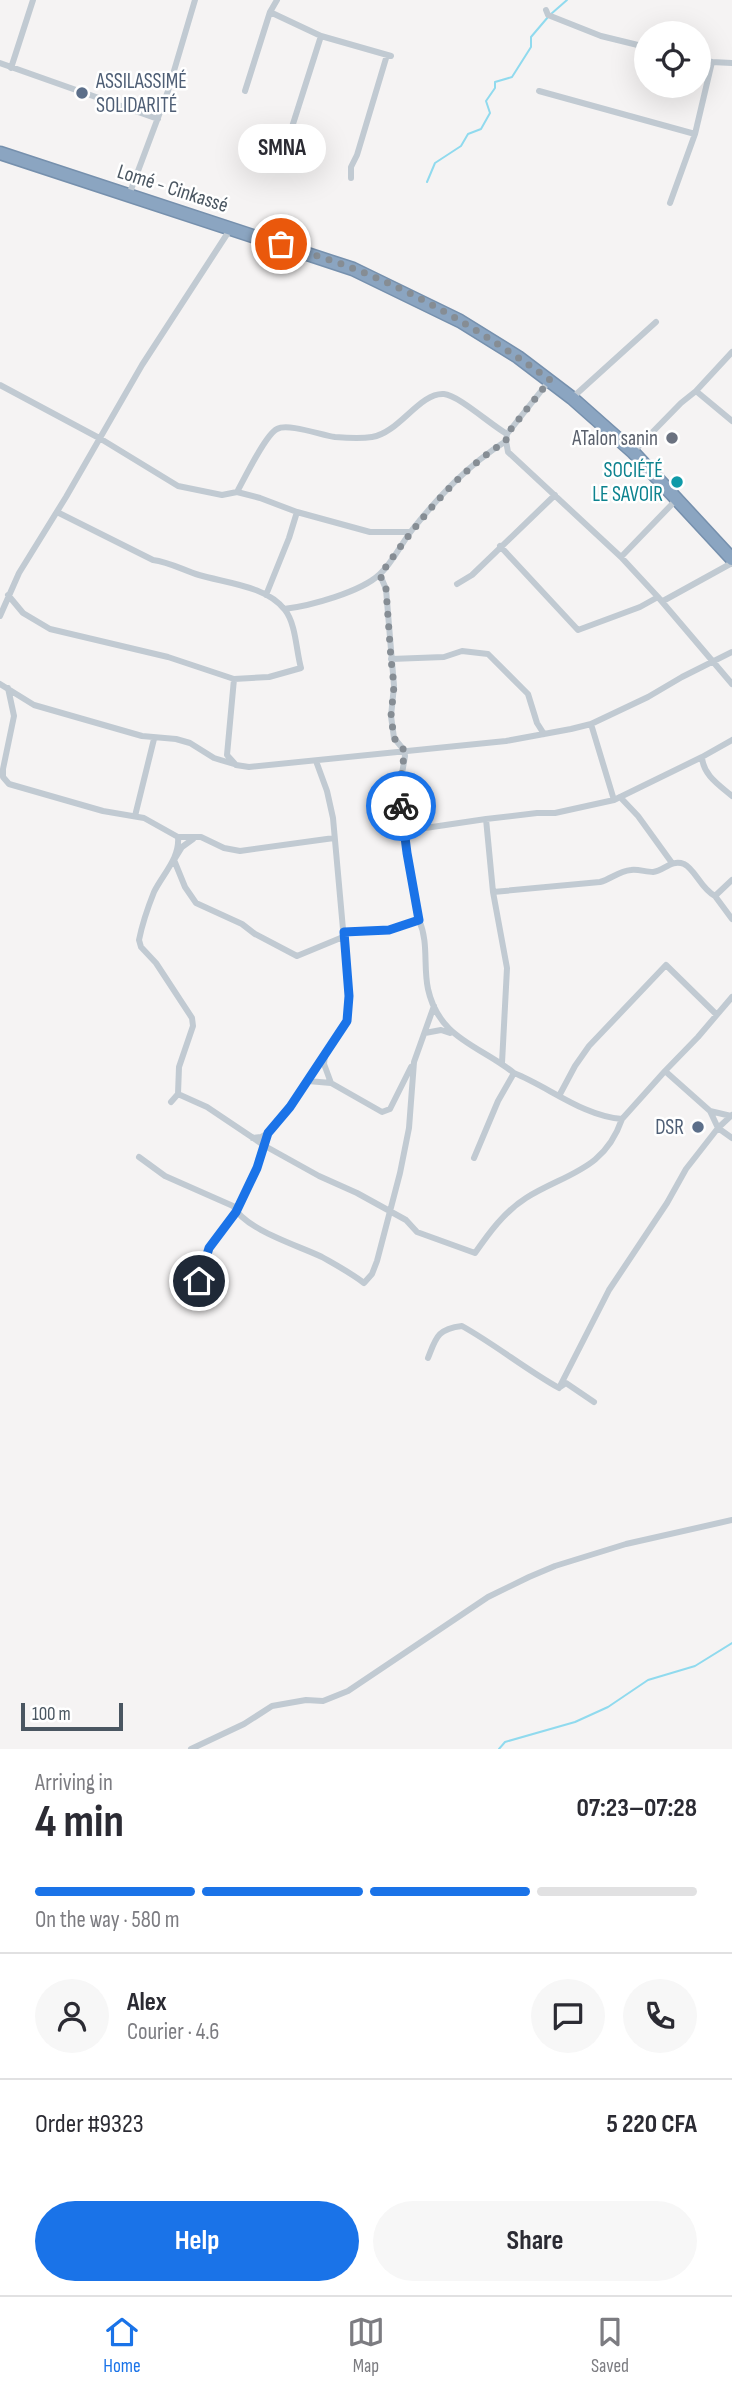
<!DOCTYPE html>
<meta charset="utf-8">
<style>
body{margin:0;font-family:"Sofia Sans Condensed",sans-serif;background:#f7f7f7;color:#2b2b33;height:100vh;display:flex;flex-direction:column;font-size:26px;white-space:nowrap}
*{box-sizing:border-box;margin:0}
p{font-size:23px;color:#7c7c81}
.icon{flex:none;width:38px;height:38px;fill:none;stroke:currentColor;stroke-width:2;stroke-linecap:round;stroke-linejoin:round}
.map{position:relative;height:1749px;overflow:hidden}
.drawer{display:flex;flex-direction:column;background:#fff;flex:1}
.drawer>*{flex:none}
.controls{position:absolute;left:634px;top:21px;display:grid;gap:14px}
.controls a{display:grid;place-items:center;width:77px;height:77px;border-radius:50%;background:#fff;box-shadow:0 7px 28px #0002;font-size:35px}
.scale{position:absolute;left:21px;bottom:18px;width:102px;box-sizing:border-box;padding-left:7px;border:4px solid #4a5661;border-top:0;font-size:19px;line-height:24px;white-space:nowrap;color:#4a5661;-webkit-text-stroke:5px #fff;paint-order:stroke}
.pin{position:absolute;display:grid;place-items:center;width:60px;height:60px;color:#fff;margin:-30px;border:4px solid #fff;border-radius:50%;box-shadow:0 2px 7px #0007}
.courier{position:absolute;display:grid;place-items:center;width:70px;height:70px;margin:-35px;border:5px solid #1a73e8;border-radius:50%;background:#fff;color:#222;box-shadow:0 2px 9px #0007}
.bubble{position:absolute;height:49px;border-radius:24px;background:#fff;box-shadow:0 7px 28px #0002;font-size:23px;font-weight:700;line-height:49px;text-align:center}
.head em{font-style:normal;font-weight:700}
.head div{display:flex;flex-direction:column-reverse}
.head{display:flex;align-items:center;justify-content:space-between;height:119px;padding:0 35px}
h1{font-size:46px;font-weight:700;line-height:52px}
.bar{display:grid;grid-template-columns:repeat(4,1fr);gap:10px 7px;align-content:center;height:84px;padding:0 35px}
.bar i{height:9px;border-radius:5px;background:#e1e1e2}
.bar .current{background:#1a73e8}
.bar p{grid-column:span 4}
.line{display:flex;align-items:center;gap:18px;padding:0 35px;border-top:2px solid #e1e1e2}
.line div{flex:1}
.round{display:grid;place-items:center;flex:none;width:74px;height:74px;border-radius:37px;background:#f7f7f7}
.primary-button{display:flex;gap:14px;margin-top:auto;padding:14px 35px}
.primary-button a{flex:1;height:80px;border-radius:42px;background:#1a73e8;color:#fff;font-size:28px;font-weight:700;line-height:80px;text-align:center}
.primary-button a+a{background:#f7f7f7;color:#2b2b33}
.dock{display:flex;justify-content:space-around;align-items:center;height:98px;border-top:2px solid #e1e1e2;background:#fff;font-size:19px;color:#7c7c81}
.dock a{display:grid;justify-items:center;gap:4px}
.dock .current{color:#1a73e8}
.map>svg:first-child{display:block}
</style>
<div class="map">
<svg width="732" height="1749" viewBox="0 0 732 1749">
<rect width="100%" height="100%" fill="#f5f3f3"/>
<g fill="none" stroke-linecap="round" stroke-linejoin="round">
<path stroke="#90daee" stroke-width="2" d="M551,14L567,0
M427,182L435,163L461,146L468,134L481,129L490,113L486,101L495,88V82L512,77L531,47V37L548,17
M499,1749L505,1742L575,1722L608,1707L648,1680L695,1666L732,1643"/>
<g stroke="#7690ad" stroke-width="15">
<path id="highway" d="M0,153L353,269L460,321L518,357L572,398L633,452L732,559"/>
</g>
<path stroke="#c1cad2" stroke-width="6" d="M546,10L548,15L601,36L646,47
M270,12L321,36L391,56
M698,59L712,62L732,63
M0,63L158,119
M11,68L33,0
M245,91L270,12L277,0
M539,91L695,134
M279,135L292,127L321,36
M351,178V167L357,155L387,55
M129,195L168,91L195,0
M670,203L695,134L712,62
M0,385L101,439L178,486L222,495L237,492L260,498L297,512L370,532H410
M696,391L732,352
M572,398L656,322
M506,441L508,452L621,557L677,499
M633,452L681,403L696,391L732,421
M237,492C244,479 266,434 277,429C288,423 321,435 335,437C347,438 360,439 372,437C399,433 420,392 444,394C458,395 491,425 507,434
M500,546L578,630L640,607L658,597L621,557
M380,575L386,589L394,686L391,716L394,738L404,750L405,756L399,791L407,853L419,920
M457,584L472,575L555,495
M8,595L23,613L50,629L168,657L234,679L269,677L301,668C296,650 296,624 285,610C267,586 226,583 199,575C183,570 169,562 153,560L57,512
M266,595L289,538L297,512
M658,597L732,684
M663,601L732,563
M284,609C310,606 361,592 380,574C393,562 401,544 412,530C440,495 468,465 506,441L507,434L549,381
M0,616L19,573L66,497L142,365L231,228
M391,659L444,657L462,651L488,654L528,694L537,723L544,734
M234,679L227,755L236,765L249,767L506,741L571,729L591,724L648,697L682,677L732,652
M0,684L34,705L142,736L176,739L190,743L214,758L234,764
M8,688L14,716L3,769V777L9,784L103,811L144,818L178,837C180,858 163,874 154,892C148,907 142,925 139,940L141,947L156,963L192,1018L193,1026L179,1067L178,1094
M591,724L614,800
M732,740L702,757C703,775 719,785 732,796
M620,797L638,816L672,863
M135,816L154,739
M405,831L486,819
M178,837H201L224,848L240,851L334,838
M193,839L182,847L174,860L185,887L196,903L242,924L255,934L297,956L343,937
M732,880L715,896L732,919
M493,892L600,882C611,879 619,871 631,870C638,869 646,872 653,872C664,871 671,859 684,864C695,869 701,889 715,896
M344,932L389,930L419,920C429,943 423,966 428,989C439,1039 479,1045 514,1073
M425,1033L441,1030L450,1033
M325,1055L324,1064L331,1083
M502,1063L507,968L493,892L486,819L537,813H555L614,800L702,757
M308,1081L331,1083L382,1112L390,1109L411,1067
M559,1096L575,1066L589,1046L666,965L716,1014
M171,1102L178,1094L207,1107L265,1146L319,1176L357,1193L406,1220L417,1232L475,1253C489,1233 504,1212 526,1198C566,1173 604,1171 622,1119
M710,1111L718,1128L732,1138
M731,1116L710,1111L665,1071L698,1037L732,997
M252,1138L261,1137L268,1133L290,1107L347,1021L349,996L333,818L327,791L316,761
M139,1157L165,1176L233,1206C246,1230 297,1245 322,1257C336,1265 351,1273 364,1283L372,1274L377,1261L400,1173L409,1128L414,1062L434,1006
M474,1158L498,1101L514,1073C549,1087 583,1116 622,1119L665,1071
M199,1281L209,1248L236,1212L257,1168L268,1133
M428,1358C436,1338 437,1329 462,1326C496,1345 525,1369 559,1388L609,1290L667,1203L686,1169L718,1128L732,1115
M560,1387L566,1383L594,1402
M191,1749L244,1724L272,1706L306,1700L323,1701L348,1691L488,1597L529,1577L555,1566L626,1544L732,1520"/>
<use href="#highway" stroke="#8ba5c1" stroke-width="12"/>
</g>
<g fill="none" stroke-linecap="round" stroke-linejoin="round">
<path stroke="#868d94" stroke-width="7" stroke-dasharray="0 12.6" d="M281,244C304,252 329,259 352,268C423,295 489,336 550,380L507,434L506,441C453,475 416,524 380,575L386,589L391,659L394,686L391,716L394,738L404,750V756L399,791L401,806"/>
<path stroke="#1a73e8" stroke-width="9" d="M199,1281L209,1248L236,1212L257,1168L268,1133L290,1107L347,1021L349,996L344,932L389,930L419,920L407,853L401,806"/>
</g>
<g fill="#5c6f8a" stroke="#fff" stroke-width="2.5">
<circle cx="82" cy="93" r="7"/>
<circle cx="698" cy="1127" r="7"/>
</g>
<circle fill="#6b7280" stroke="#fff" stroke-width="2.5" cx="672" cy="438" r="7"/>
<circle fill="#0f9aa8" stroke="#fff" stroke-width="2.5" cx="677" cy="482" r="7"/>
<g text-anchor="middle" stroke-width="5" stroke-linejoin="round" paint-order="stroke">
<g font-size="21" fill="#4e5e75" stroke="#fff" text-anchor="start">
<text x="96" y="88">ASSILASSIMÉ<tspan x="96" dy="24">SOLIDARITÉ</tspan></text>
<text x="684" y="1134" text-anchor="end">DSR</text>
</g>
<g font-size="21" fill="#4a5661" stroke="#fff">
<text transform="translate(173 188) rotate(18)" y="7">Lomé - Cinkassé</text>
</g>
<g font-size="21" fill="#5b616d" stroke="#fff" text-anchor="end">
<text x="658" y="445">ATalon sanin</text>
</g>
<g font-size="21" fill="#0d838f" stroke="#fff" text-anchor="end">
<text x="663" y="477">SOCIÉTÉ<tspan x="663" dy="24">LE SAVOIR</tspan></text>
</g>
</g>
</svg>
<div class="controls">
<a><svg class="icon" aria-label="locate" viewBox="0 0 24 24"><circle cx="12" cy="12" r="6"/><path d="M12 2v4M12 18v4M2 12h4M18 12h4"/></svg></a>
</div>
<div class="scale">100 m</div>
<div class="pin" style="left:281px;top:244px;background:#ea580c"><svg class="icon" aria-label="bag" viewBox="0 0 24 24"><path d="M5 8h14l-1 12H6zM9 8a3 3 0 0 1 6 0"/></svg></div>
<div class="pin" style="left:199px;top:1281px;background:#1f2937"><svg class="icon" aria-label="home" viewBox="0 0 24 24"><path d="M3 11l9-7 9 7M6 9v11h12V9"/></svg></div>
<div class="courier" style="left:401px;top:806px"><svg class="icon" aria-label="bike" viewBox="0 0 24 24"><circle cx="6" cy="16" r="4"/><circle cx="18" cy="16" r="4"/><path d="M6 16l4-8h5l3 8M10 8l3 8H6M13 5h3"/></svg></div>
<div class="bubble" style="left:238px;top:124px;width:88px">SMNA</div>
</div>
<section class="drawer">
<div class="head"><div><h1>4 min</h1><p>Arriving in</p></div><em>07:23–07:28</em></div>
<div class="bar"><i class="current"></i><i class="current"></i><i class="current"></i><i></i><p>On the way · 580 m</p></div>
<div class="line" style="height:126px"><a class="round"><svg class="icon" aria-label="person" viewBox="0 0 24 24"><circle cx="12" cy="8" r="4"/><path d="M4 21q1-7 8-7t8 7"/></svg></a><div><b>Alex</b><p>Courier · 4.6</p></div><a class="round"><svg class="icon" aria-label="chat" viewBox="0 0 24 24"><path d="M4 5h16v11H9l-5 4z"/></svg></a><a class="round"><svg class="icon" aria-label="phone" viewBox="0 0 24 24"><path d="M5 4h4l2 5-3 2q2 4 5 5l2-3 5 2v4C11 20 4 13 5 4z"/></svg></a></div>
<div class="line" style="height:91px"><div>Order #9323</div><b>5 220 CFA</b></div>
<div class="primary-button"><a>Help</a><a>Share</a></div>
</section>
<nav class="dock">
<a class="current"><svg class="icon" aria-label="home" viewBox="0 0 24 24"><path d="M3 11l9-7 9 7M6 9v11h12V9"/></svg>Home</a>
<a><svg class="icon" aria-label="map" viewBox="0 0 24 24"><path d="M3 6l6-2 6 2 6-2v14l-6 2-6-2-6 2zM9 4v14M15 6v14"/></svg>Map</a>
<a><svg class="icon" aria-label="saved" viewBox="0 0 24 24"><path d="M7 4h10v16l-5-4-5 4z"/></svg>Saved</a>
</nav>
